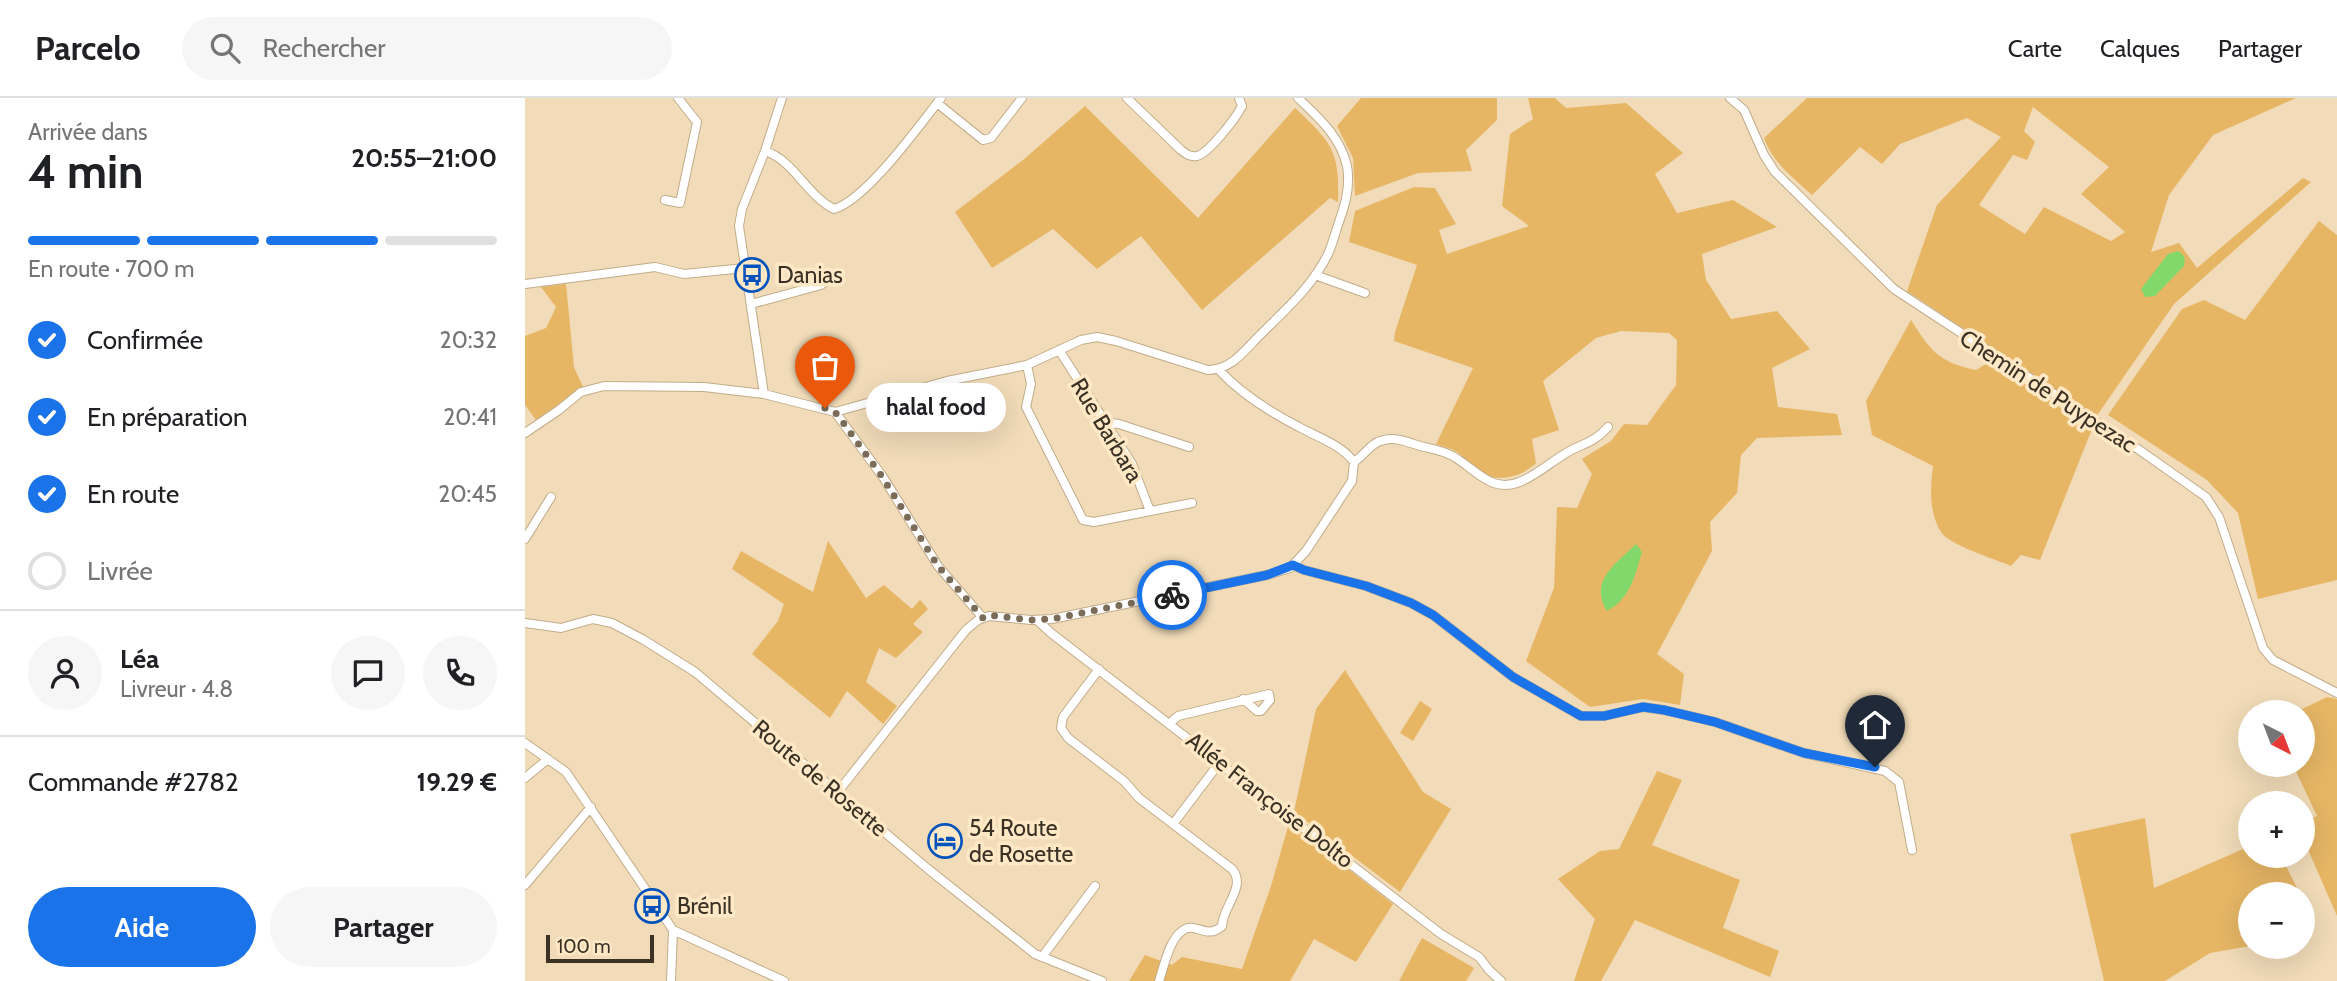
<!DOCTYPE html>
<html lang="fr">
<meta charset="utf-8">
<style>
body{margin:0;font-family:Cabin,sans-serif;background:#f6f6f6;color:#202124;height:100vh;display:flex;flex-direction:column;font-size:26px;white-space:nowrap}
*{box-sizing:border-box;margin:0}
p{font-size:23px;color:#757577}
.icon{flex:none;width:38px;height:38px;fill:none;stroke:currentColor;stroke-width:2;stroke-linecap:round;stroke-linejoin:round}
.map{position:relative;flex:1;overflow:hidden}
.details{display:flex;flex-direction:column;background:#fff;width:525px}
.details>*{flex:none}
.needle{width:46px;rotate:138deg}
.controls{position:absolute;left:1713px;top:602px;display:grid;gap:14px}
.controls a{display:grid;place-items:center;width:77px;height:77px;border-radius:50%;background:#fff;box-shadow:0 7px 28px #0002;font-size:35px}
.scale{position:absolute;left:21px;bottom:18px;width:108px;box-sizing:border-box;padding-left:7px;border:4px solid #3a3124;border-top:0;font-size:19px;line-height:24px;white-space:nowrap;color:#3a3124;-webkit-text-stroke:5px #fee8c5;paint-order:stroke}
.pin{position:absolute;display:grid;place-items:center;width:60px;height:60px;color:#fff;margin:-72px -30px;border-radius:50% 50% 50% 0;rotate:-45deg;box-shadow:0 0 7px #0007}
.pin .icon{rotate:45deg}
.courier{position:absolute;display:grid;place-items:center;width:70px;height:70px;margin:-35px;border:5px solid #1a73e8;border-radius:50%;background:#fff;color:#222;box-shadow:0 2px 9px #0007}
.bubble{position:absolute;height:49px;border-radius:24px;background:#fff;box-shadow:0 7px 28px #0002;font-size:23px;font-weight:800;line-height:49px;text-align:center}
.head em{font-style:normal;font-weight:800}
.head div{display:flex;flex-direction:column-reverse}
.head{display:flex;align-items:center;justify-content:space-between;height:119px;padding:0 28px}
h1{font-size:46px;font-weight:800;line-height:52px}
.bar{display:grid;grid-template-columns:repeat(4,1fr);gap:10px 7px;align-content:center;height:84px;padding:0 28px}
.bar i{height:9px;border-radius:5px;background:#e0e0e0}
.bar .on{background:#1a73e8}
.bar p{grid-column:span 4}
.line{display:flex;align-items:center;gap:18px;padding:0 28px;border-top:2px solid #e0e0e0}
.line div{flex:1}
.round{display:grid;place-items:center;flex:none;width:74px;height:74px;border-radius:37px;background:#f6f6f6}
ol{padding:0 28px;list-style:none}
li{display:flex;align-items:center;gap:21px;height:77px}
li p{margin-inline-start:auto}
li .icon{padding:7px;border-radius:50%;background:#1a73e8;color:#fff;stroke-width:4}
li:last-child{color:#757577}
li i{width:38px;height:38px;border:4px solid #e0e0e0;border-radius:50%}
.primary-button{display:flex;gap:14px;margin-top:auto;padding:14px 28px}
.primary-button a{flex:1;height:80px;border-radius:42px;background:#1a73e8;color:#fff;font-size:28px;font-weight:800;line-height:80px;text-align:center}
.primary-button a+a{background:#f6f6f6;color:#202124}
header{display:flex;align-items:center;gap:42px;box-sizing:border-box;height:98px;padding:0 35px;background:#fff;border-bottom:2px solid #e0e0e0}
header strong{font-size:33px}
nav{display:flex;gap:38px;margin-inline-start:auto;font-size:24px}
.search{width:490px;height:63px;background:#f6f6f6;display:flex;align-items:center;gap:18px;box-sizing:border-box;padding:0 24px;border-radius:38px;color:#757577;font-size:26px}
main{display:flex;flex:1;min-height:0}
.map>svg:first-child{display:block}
</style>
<header>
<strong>Parcelo</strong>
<div class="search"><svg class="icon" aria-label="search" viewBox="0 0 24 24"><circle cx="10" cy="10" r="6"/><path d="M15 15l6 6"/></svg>Rechercher</div>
<nav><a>Carte</a><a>Calques</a><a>Partager</a></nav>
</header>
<main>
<section class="details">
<div class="head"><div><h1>4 min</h1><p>Arrivée dans</p></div><em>20:55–21:00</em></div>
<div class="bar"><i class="on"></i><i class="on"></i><i class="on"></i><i></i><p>En route · 700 m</p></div>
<ol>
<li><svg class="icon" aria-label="check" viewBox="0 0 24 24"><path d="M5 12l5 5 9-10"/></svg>Confirmée<p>20:32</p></li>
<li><svg class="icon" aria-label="check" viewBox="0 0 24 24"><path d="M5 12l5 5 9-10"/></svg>En préparation<p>20:41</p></li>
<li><svg class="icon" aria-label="check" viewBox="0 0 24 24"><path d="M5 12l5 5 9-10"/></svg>En route<p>20:45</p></li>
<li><i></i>Livrée</li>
</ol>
<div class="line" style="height:126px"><a class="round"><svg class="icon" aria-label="person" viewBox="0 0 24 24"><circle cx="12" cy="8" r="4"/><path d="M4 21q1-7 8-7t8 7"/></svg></a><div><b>Léa</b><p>Livreur · 4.8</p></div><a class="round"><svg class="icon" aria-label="chat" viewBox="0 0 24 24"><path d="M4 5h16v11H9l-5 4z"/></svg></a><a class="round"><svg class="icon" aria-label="phone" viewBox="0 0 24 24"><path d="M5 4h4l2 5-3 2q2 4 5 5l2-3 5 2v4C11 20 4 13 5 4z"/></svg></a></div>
<div class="line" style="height:91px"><div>Commande #2782</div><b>19.29 €</b></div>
<div class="primary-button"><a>Aide</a><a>Partager</a></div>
</section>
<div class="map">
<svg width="1812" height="883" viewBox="0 0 1812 883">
<rect width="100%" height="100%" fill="#f1dbb8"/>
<path fill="#e6b665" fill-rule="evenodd" d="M836,0H972V22L941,52L947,73L893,75L830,98L828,60L812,28Z
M1003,0H1030L1041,10L1101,5L1158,55L1130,76L1152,115L1208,102L1252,129L1177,156L1181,182L1206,221L1252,213L1285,251L1247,270L1253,309L1312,316L1317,337L1232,340L1216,357L1212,395L1185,424L1187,453L1132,556L1159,576L1155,607L1118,601L1065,609L1001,563L1029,490L1032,409L1052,410L1067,376L1057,361L1086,343L1099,326L1122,327L1151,287L1152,242L1144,235L1096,233L1071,240L1018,283L1034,332L1007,341L1011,365C997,379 971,386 954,373C946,368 940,359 932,354C926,350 918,349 911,346L948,270L869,243L870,234L892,167L824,144L830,113L889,89L910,90L931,126L914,132L922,156L1004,128L977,108L985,36L1008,21Z
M1282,0H1771L1688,37L1644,97L1626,154L1654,145L1672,170L1778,80L1786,84L1649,206L1571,319L1382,193L1412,107L1476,39L1442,20L1375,46L1357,66L1335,49L1287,97C1268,80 1248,65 1239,40ZM1508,9L1584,69L1556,96L1600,134L1586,143L1519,109L1500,136L1454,107L1488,57L1502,62L1510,44L1499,33Z
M560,8L673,120L770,10C806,44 815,52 813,104L805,100L677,212L616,138L572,171L528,131L467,170L430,114L498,62Z
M1794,123L1812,137V482L1733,501L1713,415L1682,382L1583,317L1657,211L1679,202L1720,222Z
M41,186L49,269L58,289L11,322L0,307V238L21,230L31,209L16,189Z
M1386,222C1406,253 1413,264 1451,272L1466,263L1567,331L1515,462L1496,457L1486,468C1470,461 1424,447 1416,434C1404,415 1405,389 1408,368L1347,337L1341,303Z
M303,443L341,500L359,487L387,511L395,502L403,511L388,526L398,534L371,560L354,550L341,584L372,608L358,626L322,593L305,620L227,556L253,523L259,506L207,471L216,453L288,494Z
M820,572L898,694L926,711L875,794L769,714L791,611Z
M1802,599L1812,601V818L1778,740V725L1792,718L1768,667H1778V614H1771Z
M895,603L907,611L888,643L875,635Z
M1132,673L1157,682L1127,747L1215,782L1198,830L1254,853L1245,879L1110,822L1076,883H1049L1070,821L1033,781L1075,753L1094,751Z
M1620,720L1629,790L1725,748L1726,758H1756L1775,796H1726L1725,848L1685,855L1640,883H1579L1545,736Z
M764,725L868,806L831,864L789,841L765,883H604L620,857L647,867L657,859L717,871L746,788Z
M897,840L949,870L941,883H874Z"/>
<path fill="#83d86b" d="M1653,153C1659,157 1661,160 1659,168L1630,198L1620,199L1616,191L1643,156Z
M1111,446L1117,454C1110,478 1105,501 1082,513C1063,483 1092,465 1111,446Z"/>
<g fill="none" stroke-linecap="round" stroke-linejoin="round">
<g stroke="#c1ac8a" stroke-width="10">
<path id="minor" d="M602,0L656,52C661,56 665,59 672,58C684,55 711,20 717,8L714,0
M1205,0L1219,12L1239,57L1250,74L1369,191L1613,351L1681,399L1694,419L1738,550L1748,562L1812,595
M412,5L458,42L466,40L497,0
M240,53C270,63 281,97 309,111C341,102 394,28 416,0
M140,102L155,105L172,24L153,0
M790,177L840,195
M0,186L130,169L159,176L220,170
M226,206L296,187L311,176
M534,252L607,366L625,413
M502,267L506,286L501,309L558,422L569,424L667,405
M239,296L214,128L217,111L240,53L257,0
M310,314L422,283L502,267L556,242L572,239L591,243L683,272C706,272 719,253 734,238C759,213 787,189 803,156C808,145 811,132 815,121C821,105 825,85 822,68C815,38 794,20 773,0
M310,314L358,379L413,468L458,520
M579,324L594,326L664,349
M0,335L34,312L56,294L79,288L179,289L239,296L310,314
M829,364C839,358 846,344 859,342C871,339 883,344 895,348C907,351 921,353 931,360C953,374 968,396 997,383C1011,377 1025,365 1038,357C1056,345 1067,347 1083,329
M0,441L26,399
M768,467L779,472L841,488L886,505L908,517L988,579L1056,618H1079L1118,609L1139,612L1190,624L1279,655L1360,673L1374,684L1387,752
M512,522L526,535L916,836L954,859L964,872L976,883
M0,525L36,530L68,521L87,525L119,542L170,574L403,771L510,856L577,883
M574,571L538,619L536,630L543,640L599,683L614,700L648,726L695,664
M645,625L653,618L744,596L745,602L736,613H732L718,601
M0,645L41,674L148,832L259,883
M0,680L23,661
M312,695L441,532L453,522L464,518L506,522L527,521L742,477L765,470L781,453L827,383L829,364C817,347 792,339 774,329C745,314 716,296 694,272
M0,787L66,709
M517,859L570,788
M146,883L148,832
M634,883C639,869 644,842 657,833C670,822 681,843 697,828C698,808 722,788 707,771L648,726"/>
</g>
<use href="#minor" stroke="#fff" stroke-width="8"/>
</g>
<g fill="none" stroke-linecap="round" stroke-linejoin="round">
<path stroke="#7a6c58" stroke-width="7" stroke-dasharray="0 12.6" d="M300,310L310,314L317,323L358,380L413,468L458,520L464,517L506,522L527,521L647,497"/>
<path stroke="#1a73e8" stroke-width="9" d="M647,497L742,477L768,467L779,472L841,488L886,505L908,517L988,579L1056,618H1079L1118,609L1139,612L1190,624L1279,655L1350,669"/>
</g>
<defs>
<g id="bus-ring" transform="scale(1.75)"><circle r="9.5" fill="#fee8c5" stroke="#0453bc" stroke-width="1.5"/><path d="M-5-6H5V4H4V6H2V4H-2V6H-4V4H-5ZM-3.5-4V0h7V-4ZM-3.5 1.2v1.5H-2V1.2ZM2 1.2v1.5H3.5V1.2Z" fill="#0453bc"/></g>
<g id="hotel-ring" transform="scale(1.75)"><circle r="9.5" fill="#fee8c5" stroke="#0453bc" stroke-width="1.5"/><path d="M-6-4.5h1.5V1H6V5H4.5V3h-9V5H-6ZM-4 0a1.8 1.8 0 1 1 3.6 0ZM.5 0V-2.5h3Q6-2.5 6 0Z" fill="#0453bc"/></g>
</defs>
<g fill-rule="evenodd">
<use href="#bus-ring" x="227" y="177"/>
<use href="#hotel-ring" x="420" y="743"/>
<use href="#bus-ring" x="127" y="808"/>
</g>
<g text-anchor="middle" stroke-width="7" stroke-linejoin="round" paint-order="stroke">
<g font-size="23" fill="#3a3124" stroke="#fee8c5" text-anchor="start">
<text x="252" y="185">Danias</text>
<text x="444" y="738">54 Route<tspan x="444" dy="26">de Rosette</tspan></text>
<text x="152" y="816">Brénil</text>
</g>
<g font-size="23" fill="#3a3124" stroke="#fee8c5">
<text transform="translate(1523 293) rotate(33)" y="8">Chemin de Puypezac</text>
<text transform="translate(582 332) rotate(59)" y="8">Rue Barbara</text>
<text transform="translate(295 680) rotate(40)" y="8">Route de Rosette</text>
<text transform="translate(745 702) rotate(38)" y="8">Allée Françoise Dolto</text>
</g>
</g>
</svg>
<div class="controls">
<a><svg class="needle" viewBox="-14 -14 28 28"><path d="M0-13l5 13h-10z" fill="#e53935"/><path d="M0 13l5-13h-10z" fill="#757577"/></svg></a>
<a>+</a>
<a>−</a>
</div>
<div class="scale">100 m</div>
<div class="pin" style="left:300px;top:310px;background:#ea580c"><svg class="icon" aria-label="bag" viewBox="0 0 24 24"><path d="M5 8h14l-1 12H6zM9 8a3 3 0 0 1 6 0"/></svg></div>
<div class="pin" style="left:1350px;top:669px;background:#1f2937"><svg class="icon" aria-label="home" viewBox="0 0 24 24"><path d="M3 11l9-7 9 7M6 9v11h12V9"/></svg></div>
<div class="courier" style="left:647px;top:497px"><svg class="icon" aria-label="bike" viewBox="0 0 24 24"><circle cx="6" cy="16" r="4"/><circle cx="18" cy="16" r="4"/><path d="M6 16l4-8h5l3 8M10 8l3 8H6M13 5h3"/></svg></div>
<div class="bubble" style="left:341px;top:285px;width:140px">halal food</div>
</div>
</main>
